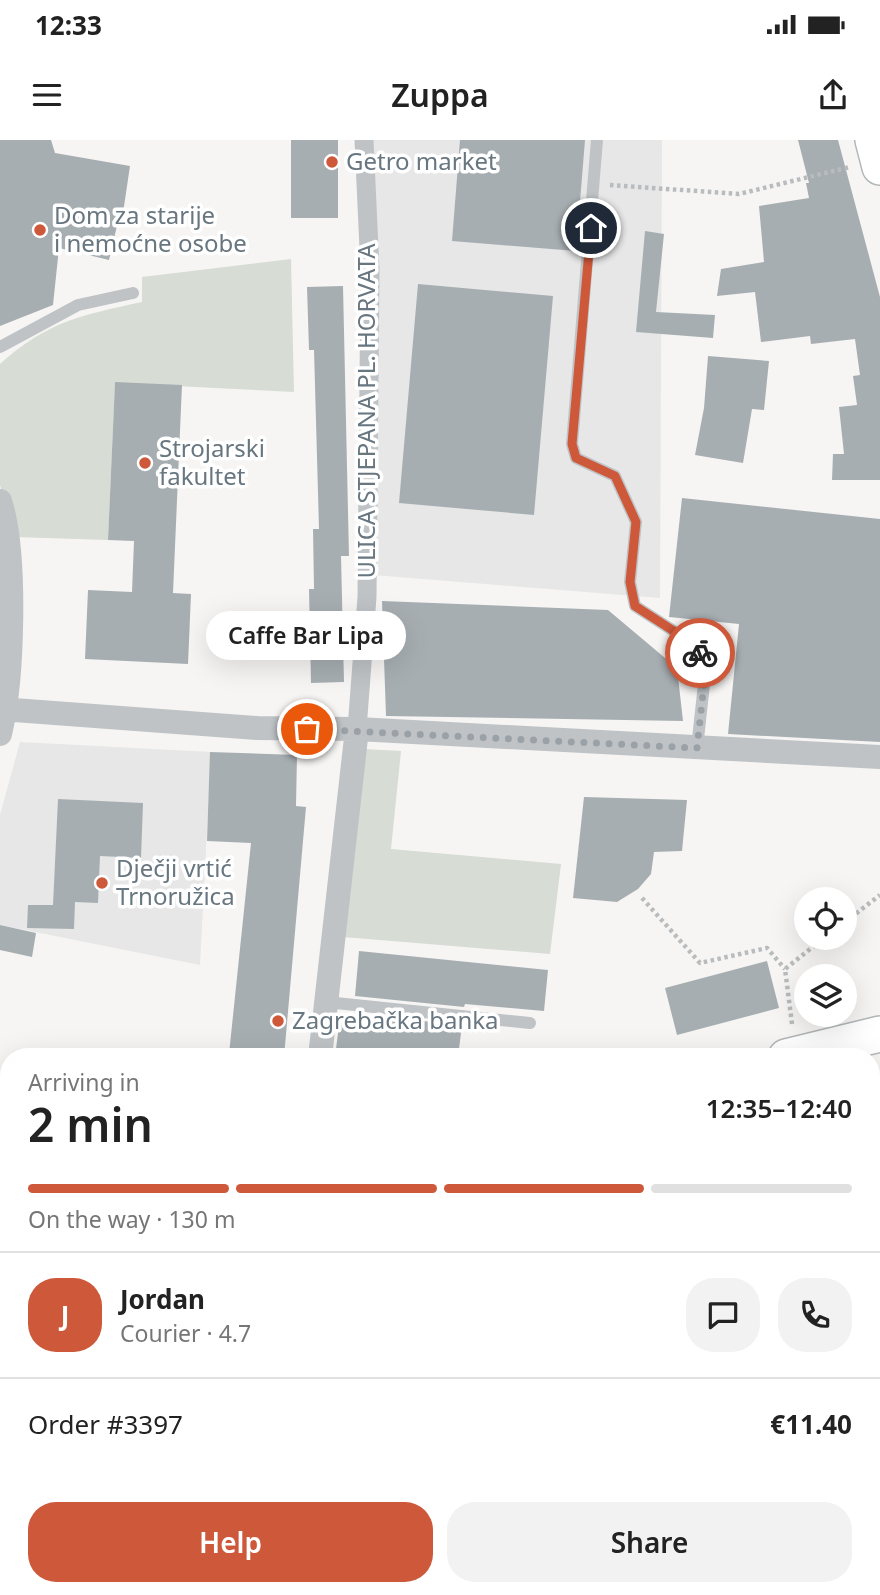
<!DOCTYPE html>
<meta charset="utf-8">
<style>
body{margin:0;font-family:"Noto Sans",sans-serif;background:#f2f2f2;color:#222;height:100vh;display:flex;flex-direction:column;font-size:26px;white-space:nowrap}
*{box-sizing:border-box;margin:0}
p{font-size:23px;color:#767676}
.icon{flex:none;width:38px;height:38px;fill:none;stroke:currentColor;stroke-width:2;stroke-linecap:round;stroke-linejoin:round}
.map{position:relative;flex:1;overflow:hidden}
.drawer{position:absolute;left:0px;top:908px;width:880px;height:548px;display:flex;flex-direction:column;background:#fff;border-radius:28px 28px 0 0;box-shadow:0 7px 28px #0002}
.drawer>*{flex:none}
.controls{position:absolute;left:794px;top:747px;display:grid;gap:14px}
.controls a{display:grid;place-items:center;width:63px;height:63px;border-radius:50%;background:#fff;box-shadow:0 7px 28px #0002;font-size:35px}
.pin{position:absolute;display:grid;place-items:center;width:60px;height:60px;color:#fff;margin:-30px;border:4px solid #fff;border-radius:50%;box-shadow:0 2px 7px #0007}
.courier{position:absolute;display:grid;place-items:center;width:70px;height:70px;margin:-35px;border:5px solid #ce583a;border-radius:50%;background:#fff;color:#222;box-shadow:0 2px 9px #0007}
.bubble{position:absolute;height:49px;border-radius:24px;background:#fff;box-shadow:0 7px 28px #0002;font-size:23px;font-weight:600;line-height:49px;text-align:center}
.head em{font-style:normal;font-weight:600}
.head div{display:flex;flex-direction:column-reverse}
.head{display:flex;align-items:center;justify-content:space-between;height:119px;padding:0 28px}
h1{font-size:46px;font-weight:600;line-height:52px}
.bar{display:grid;grid-template-columns:repeat(4,1fr);gap:10px 7px;align-content:center;height:84px;padding:0 28px}
.bar i{height:9px;border-radius:5px;background:#e0e0e0}
.bar .selected{background:#ce583a}
.bar p{grid-column:span 4}
.line{display:flex;align-items:center;gap:18px;padding:0 28px;border-top:2px solid #e0e0e0}
.line div{flex:1}
.round{display:grid;place-items:center;flex:none;width:74px;height:74px;border-radius:28px;background:#f2f2f2}
.cta{display:flex;gap:14px;margin-top:auto;padding:14px 28px}
.cta a{flex:1;height:80px;border-radius:28px;background:#ce583a;color:#fff;font-size:28px;font-weight:600;line-height:80px;text-align:center}
.cta a+a{background:#f2f2f2;color:#222}
.status{display:flex;justify-content:space-between;align-items:center;height:49px;padding:0 35px;background:#fff;direction:ltr}
.status svg{height:19px;fill:currentColor}
header{display:flex;justify-content:space-between;align-items:center;height:91px;padding:0 28px;background:#fff;font-size:32px;font-weight:600}
.map>svg:first-child{display:block}
</style>
<div class="status"><b>12:33</b><svg viewBox="0 0 49 12"><path d="M0 12V9h3v3zM5 12V6h3v6zM10 12V3h3v9zM15 12V0h3v12zM26 1h20v11H26zM47 4h2v5h-2z"/></svg></div>
<header><svg class="icon" aria-label="menu" viewBox="0 0 24 24"><path d="M4 6h16M4 12h16M4 18h16"/></svg>Zuppa<svg class="icon" aria-label="share" viewBox="0 0 24 24"><path d="M12 15V3M7 8l5-5 5 5M5 13v7h14v-7"/></svg></header>
<div class="map">
<svg width="880" height="1455" viewBox="0 0 880 1455">
<rect width="100%" height="100%" fill="#f6f5f3"/>
<path fill="#e6e7e6" d="M367,0H662L660,458L361,434Z
M20,602L211,612L200,825L0,785V675Z
M0,947L9,949V1189L0,1187Z"/>
<path fill="#d7dcd4" d="M291,119L294,252L115,243L108,400L14,397L0,345V224C48,181 82,175 142,162V137Z
M364,609L401,611L391,709L561,724L550,814L343,797Z"/>
<path fill="#a7aeb2" d="M0,0H51L55,13L130,26L123,73H120L109,120L59,108L53,165L0,186Z
M291,0H338V78H291Z
M460,0H585L576,111L452,101Z
M798,0H838L880,157V340H832L833,314H844L839,267L857,265L853,236L860,235L855,199L811,204L810,196L761,202L755,152L717,156L721,129L764,122L759,66L809,58L806,43H809Z
M645,91L664,94L656,172L715,175L713,198L636,192Z
M418,144L553,156L534,375L399,363Z
M343,146L349,416H341L344,542L311,543L309,449H314L313,389H319L314,210H309L307,147Z
M708,216L769,221L764,270L752,269L743,323L695,315L704,268Z
M115,242L182,245L173,453L191,454L188,524L85,519L88,450L132,452L134,401L108,400Z
M682,358L880,379V602L728,594L739,484L669,477Z
M382,461L608,470L677,528L683,581L386,576Z
M210,612L297,615L296,666L306,667L284,917L229,914L251,703L207,701Z
M584,657L687,660L682,711L654,712L651,734L638,749L617,762L573,758Z
M58,659L143,663L141,718L100,716L98,763L75,762L74,789L27,788L28,765H53Z
M0,785L36,793L32,817L0,810Z
M359,811L548,830L544,871L465,864L464,867L355,856Z
M767,821L779,868L677,895L665,848Z
M354,874L462,885L458,917H335L340,877L353,878Z"/>
<g fill="none" stroke-linecap="round" stroke-linejoin="round">
<g stroke="#b2b7ba" stroke-width="38">
<path id="secondary" d="M873,0L880,27
M786,917L880,894
M676,1455V1447"/>
</g>
<path stroke="#b9bcbe" stroke-width="4.5" stroke-dasharray="3.5 3.5" stroke-linecap="butt" d="M610,45L739,54L850,27
M642,758L700,823L767,808L785,829
M845,782L880,755
M792,884L785,829L824,798
M717,1455L718,1447"/>
<path stroke="#bfc3c6" stroke-width="12" d="M597,0L572,304L576,318L615,336L636,382L630,442L635,466L700,508L704,544L697,608
M0,207L78,165L133,153
M326,862L530,883"/>
<path stroke="#bfc3c6" stroke-width="19" d="M357,589L367,457L370,130L364,0"/>
<path stroke="#bfc3c6" stroke-width="24" d="M0,361C17,414 13,539 0,594
M0,569L257,588L357,589L880,617
M320,917L357,589
M0,1218L9,1220
M872,1249H880
M574,1447L603,1455
M265,1455L266,1447"/>
<use href="#secondary" stroke="#fff" stroke-width="35"/>
</g>
<g fill="none" stroke-linecap="round" stroke-linejoin="round">
<path stroke="#9aa2a8" stroke-width="7" stroke-dasharray="0 12.6" d="M307,589L697,608L704,544L700,513"/>
<path stroke="#ce583a" stroke-width="9" d="M591,88L572,304L576,318L615,336L636,382L630,442L635,466L700,508V513"/>
</g>
<g fill="#ce583a" stroke="#fff" stroke-width="2.5">
<circle cx="332" cy="22" r="7"/>
<circle cx="40" cy="90" r="7"/>
<circle cx="145" cy="323" r="7"/>
<circle cx="102" cy="743" r="7"/>
<circle cx="278" cy="881" r="7"/>
</g>
<g text-anchor="middle" stroke-width="7" stroke-linejoin="round" paint-order="stroke">
<g font-size="24" fill="#687680" stroke="#fff" text-anchor="start">
<text x="346" y="30">Getro market</text>
<text x="54" y="84">Dom za starije<tspan x="54" dy="28">i nemoćne osobe</tspan></text>
<text x="159" y="317">Strojarski<tspan x="159" dy="28">fakultet</tspan></text>
<text x="116" y="737">Dječji vrtić<tspan x="116" dy="28">Trnoružica</tspan></text>
<text x="292" y="889">Zagrebačka banka</text>
</g>
<g font-size="24" fill="#687680" stroke="#fff">
<text transform="translate(367 271) rotate(-90)" y="8">ULICA STJEPANA PL. HORVATA</text>
</g>
</g>
</svg>
<div class="controls">
<a><svg class="icon" aria-label="locate" viewBox="0 0 24 24"><circle cx="12" cy="12" r="6"/><path d="M12 2v4M12 18v4M2 12h4M18 12h4"/></svg></a>
<a><svg class="icon" aria-label="layers" viewBox="0 0 24 24"><path d="M12 4l9 5-9 5-9-5zM3 14l9 5 9-5"/></svg></a>
</div>
<div class="pin" style="left:307px;top:589px;background:#ea580c"><svg class="icon" aria-label="bag" viewBox="0 0 24 24"><path d="M5 8h14l-1 12H6zM9 8a3 3 0 0 1 6 0"/></svg></div>
<div class="pin" style="left:591px;top:88px;background:#1f2937"><svg class="icon" aria-label="home" viewBox="0 0 24 24"><path d="M3 11l9-7 9 7M6 9v11h12V9"/></svg></div>
<div class="courier" style="left:700px;top:513px"><svg class="icon" aria-label="bike" viewBox="0 0 24 24"><circle cx="6" cy="16" r="4"/><circle cx="18" cy="16" r="4"/><path d="M6 16l4-8h5l3 8M10 8l3 8H6M13 5h3"/></svg></div>
<div class="bubble" style="left:206px;top:471px;width:200px">Caffe Bar Lipa</div>
<section class="drawer">
<div class="head"><div><h1>2 min</h1><p>Arriving in</p></div><em>12:35–12:40</em></div>
<div class="bar"><i class="selected"></i><i class="selected"></i><i class="selected"></i><i></i><p>On the way · 130 m</p></div>
<div class="line" style="height:126px"><b class="round" style="background:#ce583a;color:#fff">J</b><div><b>Jordan</b><p>Courier · 4.7</p></div><a class="round"><svg class="icon" aria-label="chat" viewBox="0 0 24 24"><path d="M4 5h16v11H9l-5 4z"/></svg></a><a class="round"><svg class="icon" aria-label="phone" viewBox="0 0 24 24"><path d="M5 4h4l2 5-3 2q2 4 5 5l2-3 5 2v4C11 20 4 13 5 4z"/></svg></a></div>
<div class="line" style="height:91px"><div>Order #3397</div><b>€11.40</b></div>
<div class="cta"><a>Help</a><a>Share</a></div>
</section>
</div>
